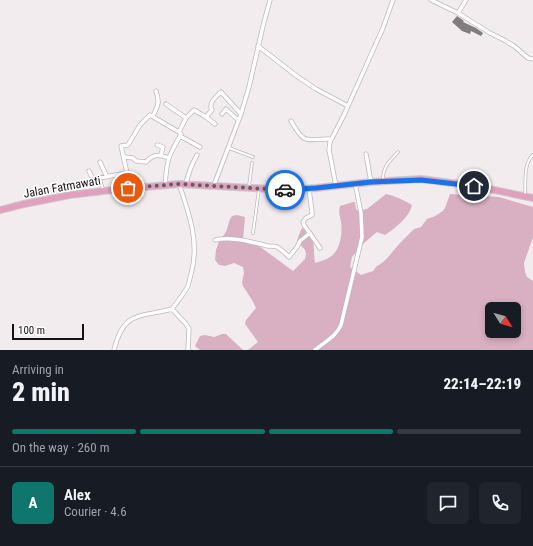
<!DOCTYPE html>
<meta charset="utf-8">
<style>
body{margin:0;font-family:"Roboto Condensed",sans-serif;background:#20242c;color:#f1f3f6;height:100vh;display:flex;flex-direction:column;font-size:15px;white-space:nowrap}
*{box-sizing:border-box;margin:0}
p{font-size:13px;color:#9ea1a6}
.icon{flex:none;width:22px;height:22px;fill:none;stroke:currentColor;stroke-width:2;stroke-linecap:round;stroke-linejoin:round}
.map{position:relative;height:350px;overflow:hidden}
.sheet{display:flex;flex-direction:column;background:#171b24;flex:1}
.sheet>*{flex:none}
.needle{width:26px;rotate:127deg}
.controls{position:absolute;left:485px;top:302px;display:grid;gap:8px}
.controls a{display:grid;place-items:center;width:36px;height:36px;border-radius:6px;background:#171b24;box-shadow:0 2px 6px #0003;font-size:20px}
.scale{position:absolute;left:12px;bottom:10px;width:72px;box-sizing:border-box;padding-left:4px;border:2px solid #151314;border-top:0;font-size:11px;line-height:14px;white-space:nowrap;color:#151314;-webkit-text-stroke:3px #fff;paint-order:stroke}
.pin{position:absolute;display:grid;place-items:center;width:34px;height:34px;color:#fff;margin:-17px;border:2px solid #fff;border-radius:50%;box-shadow:0 1px 4px #0007}
.courier{position:absolute;display:grid;place-items:center;width:40px;height:40px;margin:-20px;border:3px solid #1a73e8;border-radius:50%;background:#fff;color:#222;box-shadow:0 1px 5px #0007}
.headline em{font-style:normal;font-weight:800}
.headline div{display:flex;flex-direction:column-reverse}
.headline{display:flex;align-items:center;justify-content:space-between;height:68px;padding:0 12px}
h1{font-size:26px;font-weight:800;line-height:30px}
.bar{display:grid;grid-template-columns:repeat(4,1fr);gap:6px 4px;align-content:center;height:48px;padding:0 12px}
.bar i{height:5px;border-radius:3px;background:#363941}
.bar .current{background:#0f766e}
.bar p{grid-column:span 4}
.line{display:flex;align-items:center;gap:10px;padding:0 12px;border-top:1px solid #363941}
.line div{flex:1}
.round{display:grid;place-items:center;flex:none;width:42px;height:42px;border-radius:6px;background:#20242c}
.map>svg:first-child{display:block}
</style>
<div class="map">
<svg width="533" height="350" viewBox="0 0 533 350">
<rect width="100%" height="100%" fill="#f2ecef"/>
<path fill="#d9afc2" fill-rule="evenodd" d="M386,194C395,196 404,200 412,205C409,218 395,228 385,235L377,232L364,243L352,257L350,267L361,275L373,271L376,267L383,262L389,256L399,244L414,229L421,227L427,219L435,216L443,211L445,208L450,194L499,197L533,207V237L524,263L525,272L527,277L533,281V350H248L258,342L245,324L246,320L256,308L252,300L243,286L242,282L244,273L243,267L234,263L225,266L219,265L215,260L216,250L219,241L226,232L230,219L232,216L237,215L245,217L243,240L259,246L293,271L305,259L306,254L305,250L297,241L300,232L302,228C305,230 309,231 311,233C314,237 314,257 315,263C320,261 326,260 330,257C340,251 343,233 341,222C340,216 338,212 340,206L353,202H355L356,209L358,211L367,209ZM492,309H514V331H492Z
M222,334H226L243,350H200L195,346L200,336L205,335L214,337Z"/>
<path fill="#817c7f" d="M457,16L464,21L463,22L476,28L483,33L481,36L471,31L470,34L462,31L452,22Z"/>
<g fill="none" stroke-linecap="round" stroke-linejoin="round">
<g stroke="#beb8bb" stroke-width="3.5">
<path id="service" d="M229,148L253,157
M127,173L128,187
M100,178L103,190
M383,180C383,166 389,162 398,152
M249,186L252,163
M525,195C526,182 523,164 533,155
M253,233L259,189"/>
</g>
<g stroke="#beb8bb" stroke-width="5">
<path id="minor" d="M431,0L458,13L490,33L504,40L514,46L528,58L533,59
M458,13L466,0
M258,46L298,77L316,89L348,106
M166,104L186,118
M222,114L226,109L238,120
M153,116C158,105 160,103 156,91
M206,117L215,124
M291,121C306,147 306,138 331,139
M180,136L200,147
M157,145L163,147L161,155
M366,154L371,182
M124,157L133,158L136,161L146,162C153,154 159,154 169,158
M100,162L107,177
M89,171L93,179L127,173L121,146L128,145L140,125L150,115L179,132
M186,184C188,173 192,164 197,155
M165,185C166,176 166,167 169,158C172,149 177,142 181,134L179,132L186,118L194,110L206,117L212,110C208,103 216,97 221,92L241,114
M214,185L241,114L249,87L263,26L270,0
M336,186L329,150L330,142L344,115L383,28L393,0
M309,189L312,212V215L306,218L303,222L304,225L320,248
M215,240C232,236 251,242 268,246C271,246 275,246 277,247C281,249 286,254 289,257L297,247L300,241L310,233
M172,309L186,324L189,329L188,350
M114,350C124,310 139,318 172,309C177,302 184,294 188,286C189,282 190,278 191,274C200,243 189,213 179,184
M315,350C324,342 336,337 341,325L362,237L361,213L355,183"/>
</g>
<g stroke="#cccbcb" stroke-width="8">
<path id="trunk" d="M0,210L24,204L70,195L112,190L179,184L288,190L316,188L371,182L421,179L475,186L533,198"/>
</g>
<use href="#service" stroke="#fff" stroke-width="2"/>
<use href="#minor" stroke="#fff" stroke-width="3.5"/>
<use href="#trunk" stroke="#e2a0c0" stroke-width="6"/>
</g>
<g fill="none" stroke-linecap="round" stroke-linejoin="round">
<path stroke="#625f61" stroke-width="4" stroke-dasharray="0 7.2" d="M128,188L179,184L285,190"/>
<path stroke="#1a73e8" stroke-width="5" d="M285,190L316,188L371,182L421,180L474,186"/>
</g>
<g text-anchor="middle" stroke-width="3" stroke-linejoin="round" paint-order="stroke">
<g font-size="12" fill="#151314" stroke="#fff">
<text transform="translate(62 187) rotate(-10)" y="4">Jalan Fatmawati</text>
</g>
</g>
</svg>
<div class="controls">
<a><svg class="needle" viewBox="-14 -14 28 28"><path d="M0-13l5 13h-10z" fill="#e53935"/><path d="M0 13l5-13h-10z" fill="#9ea1a6"/></svg></a>
</div>
<div class="scale">100 m</div>
<div class="pin" style="left:128px;top:188px;background:#ea580c"><svg class="icon" aria-label="bag" viewBox="0 0 24 24"><path d="M5 8h14l-1 12H6zM9 8a3 3 0 0 1 6 0"/></svg></div>
<div class="pin" style="left:474px;top:186px;background:#1f2937"><svg class="icon" aria-label="home" viewBox="0 0 24 24"><path d="M3 11l9-7 9 7M6 9v11h12V9"/></svg></div>
<div class="courier" style="left:285px;top:190px"><svg class="icon" aria-label="car" viewBox="0 0 24 24"><path d="M5 17H2v-5l4-1 3-4h7l3 4 3 1v5h-3M9 17h6M6 11h13"/><circle cx="7" cy="17" r="2"/><circle cx="17" cy="17" r="2"/></svg></div>
</div>
<section class="sheet">
<div class="headline"><div><h1>2 min</h1><p>Arriving in</p></div><em>22:14–22:19</em></div>
<div class="bar"><i class="current"></i><i class="current"></i><i class="current"></i><i></i><p>On the way · 260 m</p></div>
<div class="line" style="height:72px"><b class="round" style="background:#0f766e;color:#fff">A</b><div><b>Alex</b><p>Courier · 4.6</p></div><a class="round"><svg class="icon" aria-label="chat" viewBox="0 0 24 24"><path d="M4 5h16v11H9l-5 4z"/></svg></a><a class="round"><svg class="icon" aria-label="phone" viewBox="0 0 24 24"><path d="M5 4h4l2 5-3 2q2 4 5 5l2-3 5 2v4C11 20 4 13 5 4z"/></svg></a></div>
</section>
